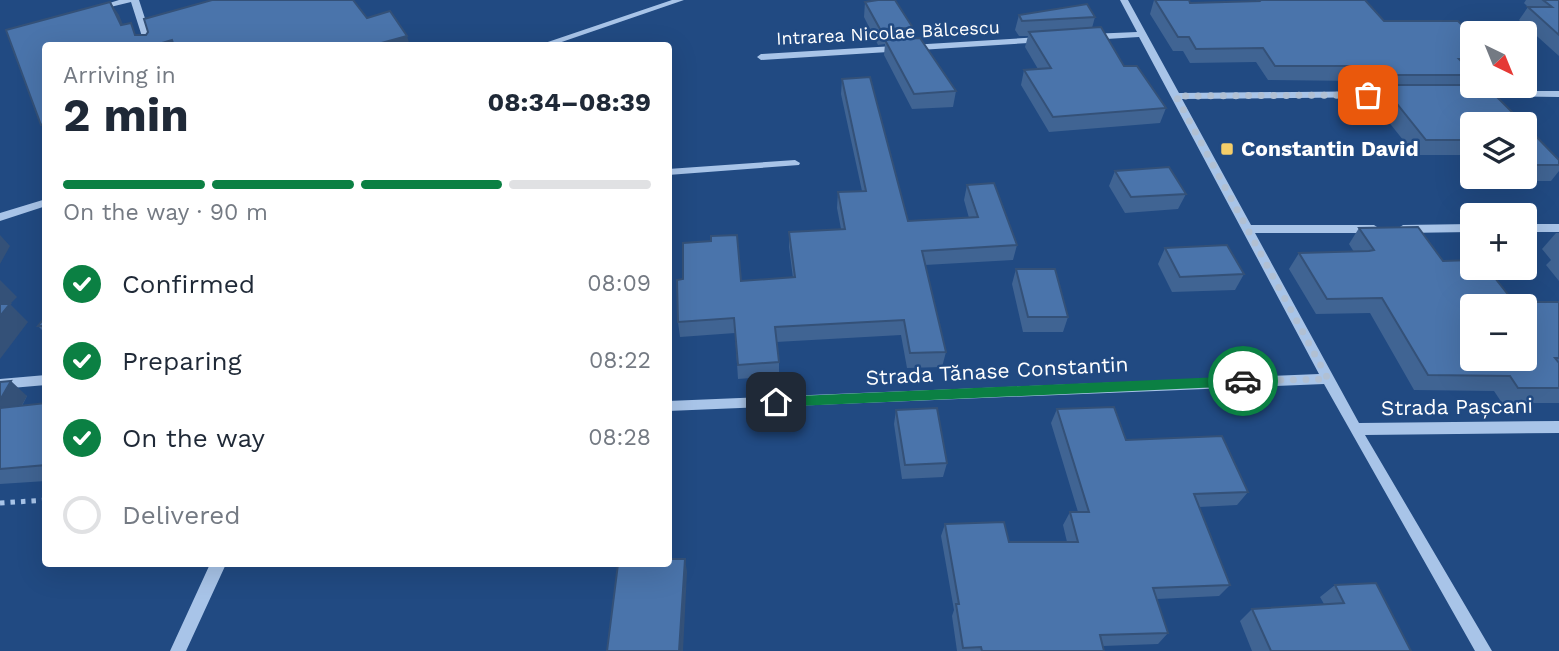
<!DOCTYPE html>
<meta charset="utf-8">
<style>
body{margin:0;font-family:"Work Sans",sans-serif;background:#f6f6f7;color:#1f2937;height:100vh;display:flex;flex-direction:column;font-size:26px;white-space:nowrap}
*{box-sizing:border-box;margin:0}
p{font-size:23px;color:#747a83}
.icon{flex:none;width:38px;height:38px;fill:none;stroke:currentColor;stroke-width:2;stroke-linecap:round;stroke-linejoin:round}
.map{position:relative;flex:1;overflow:hidden}
.drawer{position:absolute;left:42px;top:42px;width:630px;height:525px;display:flex;flex-direction:column;background:#fff;border-radius:7px;box-shadow:0 7px 28px #0002}
.drawer>*{flex:none}
.needle{width:46px;rotate:137deg}
.controls{position:absolute;left:1460px;top:21px;display:grid;gap:14px}
.controls a{display:grid;place-items:center;width:77px;height:77px;border-radius:7px;background:#fff;box-shadow:0 7px 28px #0002;font-size:35px}
.pin{position:absolute;display:grid;place-items:center;width:60px;height:60px;color:#fff;margin:-30px;border-radius:14px;box-shadow:0 4px 10px #0006}
.courier{position:absolute;display:grid;place-items:center;width:70px;height:70px;margin:-35px;border:5px solid #0b8043;border-radius:50%;background:#fff;color:#222;box-shadow:0 2px 9px #0007}
.headline em{font-style:normal;font-weight:700}
.headline div{display:flex;flex-direction:column-reverse}
.headline{display:flex;align-items:center;justify-content:space-between;height:119px;padding:0 21px}
h1{font-size:46px;font-weight:700;line-height:52px}
.bar{display:grid;grid-template-columns:repeat(4,1fr);gap:10px 7px;align-content:center;height:84px;padding:0 21px}
.bar i{height:9px;border-radius:5px;background:#e0e1e3}
.bar .on{background:#0b8043}
.bar p{grid-column:span 4}
ol{padding:0 21px;list-style:none}
li{display:flex;align-items:center;gap:21px;height:77px}
li p{margin-inline-start:auto}
li .icon{padding:7px;border-radius:50%;background:#0b8043;color:#fff;stroke-width:4}
li:last-child{color:#747a83}
li i{width:38px;height:38px;border:4px solid #e0e1e3;border-radius:50%}
.map>svg:first-child{display:block}
</style>
<div class="map">
<svg width="1559" height="651" viewBox="0 0 1559 651">
<rect width="100%" height="100%" fill="#214a82"/>
<g fill="none" stroke-linecap="round" stroke-linejoin="round">
<path stroke="#a8c4e8" stroke-width="5" stroke-dasharray="4.5 6" stroke-linecap="butt" d="M0,503L46,500"/>
<path fill="#a8c4e8" fill-rule="evenodd" d="M119,0H139L154,46H145L131,2L98,10L94,8Z
M672,0H684L550,46H536Z
M1120,0H1128L1179,93L1391,91L1396,94L1391,97L1182,99L1251,225H1374L1380,229L1374,233H1255L1359,423L1559,421V433L1365,435L1492,651H1475L1324,384L668,411V401L1319,374L1139,37L1090,40L1086,37L1090,34L1137,32Z
M1041,37L1044,38V42L761,60L757,57L761,54Z
M1479,91H1559V97L1476,96L1474,94Z
M795,160L800,163L799,165L668,175V169Z
M46,199V206L0,221V213Z
M1472,224V232L1403,233L1397,229L1403,225Z
M1524,224H1559V232H1524Z
M46,375V385L0,389V379Z
M210,564H226L186,651H170Z"/>
</g>
<path fill="#406493" d="M1154,0L1190,3L1256,1L1257,0H1365L1384,21L1472,35V77L1467,85L1472,124V155H1415L1372,101L1379,89H1364L1357,81L1268,80L1256,62L1190,63L1183,51H1173L1150,14Z
M1526,0H1559V56L1519,20L1528,7L1524,3Z
M865,2L913,28L912,38L956,91L953,107L912,109L884,55L885,44L878,45L864,17Z
M1019,15L1095,17L1092,28L1124,66L1166,108L1160,123L1049,132L1021,85L1024,70L1038,69L1025,47L1028,36H1019L1015,30Z
M842,79L908,221L969,218L964,200L967,185L1017,245L1013,260L925,265L946,352L942,367L907,368L901,335L776,342L779,362V376L738,379L735,333L680,337L678,322L741,281L793,278L789,247V232L841,229L837,208L838,192L862,191L841,94Z
M1524,124L1559,160V171L1551,181H1512L1508,177H1524Z
M1115,171L1186,194L1178,209L1125,213L1109,186Z
M1359,228L1443,261L1514,302H1559V403H1502L1494,391L1414,390L1370,313L1316,314L1289,269L1299,253L1354,252L1349,244Z
M1556,233H1559V281L1546,265L1551,260L1542,249Z
M1165,248L1244,274L1235,290L1172,292L1158,264Z
M1016,269L1068,317L1063,332H1023L1012,284Z
M46,316V334L38,326Z
M0,382L27,396L22,406L46,403V481L0,484Z
M1057,409L1248,492L1237,505L1199,507L1230,585L1219,596L1157,599L1168,633L1158,644L1103,646L1104,651H957L952,616L954,610L941,536L945,524L1009,542H1067L1063,525L1070,512H1078L1051,423Z
M896,410L947,463L943,477L902,479L894,424Z
M1335,585L1411,651H1252L1240,621L1252,609L1324,604L1320,597Z"/>
<path fill="#345178" d="M110,2L119,15L129,39L121,25Z
M407,36L410,46H378V44Z
M172,40L175,46H152Z
M0,235L10,246L0,264Z
M0,280L17,297L10,304L28,322L0,359Z
M11,381L27,396L12,423L0,412V400Z
M685,559L687,572L683,651H679Z"/>
<path fill="#4a74ab" stroke="#345178" stroke-width="2" fill-rule="evenodd" d="M212,0H353L367,18L390,11L407,36L378,44L379,46H174L172,40L152,46H46V123L41,125L6,30L110,2L121,25L131,23L135,35H146L148,32L144,19Z
M878,0H895L913,28L880,29L865,2Z
M1155,0H1189L1190,3L1259,1L1258,0H1365L1384,21H1458L1472,35V59H1459L1472,72V75H1372L1365,66H1275L1263,48L1196,49L1189,37H1178Z
M1543,0H1559V35L1528,7H1552Z
M1087,4L1095,17L1022,21L1019,15Z
M1101,27L1124,66H1137L1166,108L1053,117L1024,70L1051,68L1029,32Z
M920,38L956,91L914,94L885,40Z
M870,77L908,221L978,217L967,185L994,183L1017,245L922,251L946,352L910,353L904,320L775,327L779,362L738,365L734,318L678,322L677,280L683,279V243L711,241V236L737,235L741,281L795,277L789,232L845,229L838,192L866,191L842,79Z
M1382,85H1472V86H1486L1524,124H1472V140H1426Z
M1524,124L1559,160V165H1524Z
M1169,167L1186,194L1131,197L1115,171Z
M1418,227L1443,261L1472,260V268H1487L1514,302H1559V358H1555L1559,363V388H1518L1510,376L1428,375L1382,298L1327,299L1299,253L1369,251L1374,250L1359,228ZM1472,306H1524V359H1472Z
M1227,245L1244,274L1180,277L1165,248Z
M1016,269H1055L1068,317H1028Z
M0,304H10L0,316Z
M46,316V326H38Z
M11,381L0,400V382Z
M46,403V465L0,469V408Z
M1114,407L1126,440L1222,436L1248,492L1194,494L1230,585L1153,588L1168,633L1100,635L1104,651H982L981,647L963,648L956,604H959L945,524L1004,522L1009,542H1078L1070,512H1089L1057,409Z
M937,408L947,463L905,465L896,410Z
M668,559H685L679,651H607L618,564H668Z
M1376,583L1411,651H1271L1252,609L1344,603L1335,585Z"/>
<path fill="#0b8043" d="M1243,376L1249,381L1243,386L776,407L769,402L776,397Z"/>
<g fill="none" stroke-linecap="round" stroke-linejoin="round">
<path stroke="#b1c0d3" stroke-width="7" stroke-dasharray="0 12.6" d="M1243,381L1328,379L1176,96L1368,95"/>
</g>
<rect fill="#f5ce69" stroke="#214a82" stroke-width="2.5" x="1220" y="142" width="14" height="14" rx="3.5"/>
<g text-anchor="middle" stroke-width="5" stroke-linejoin="round" paint-order="stroke">
<g font-size="18" fill="#fff" stroke="#214a82">
<text transform="translate(888 33) rotate(-3)" y="6">Intrarea Nicolae Bălcescu</text>
</g>
<g font-size="21" font-weight="bold" fill="#fff" stroke="#214a82" text-anchor="start">
<text x="1241" y="156">Constantin David</text>
</g>
<g font-size="21" fill="#fff" stroke="#214a82">
<text transform="translate(997 371) rotate(-3)" y="7">Strada Tănase Constantin</text>
<text transform="translate(1457 407) rotate(-1)" y="7">Strada Pașcani</text>
</g>
</g>
</svg>
<div class="controls">
<a><svg class="needle" viewBox="-14 -14 28 28"><path d="M0-13l5 13h-10z" fill="#e53935"/><path d="M0 13l5-13h-10z" fill="#747a83"/></svg></a>
<a><svg class="icon" aria-label="layers" viewBox="0 0 24 24"><path d="M12 4l9 5-9 5-9-5zM3 14l9 5 9-5"/></svg></a>
<a>+</a>
<a>−</a>
</div>
<div class="pin" style="left:1368px;top:95px;background:#ea580c"><svg class="icon" aria-label="bag" viewBox="0 0 24 24"><path d="M5 8h14l-1 12H6zM9 8a3 3 0 0 1 6 0"/></svg></div>
<div class="pin" style="left:776px;top:402px;background:#1f2937"><svg class="icon" aria-label="home" viewBox="0 0 24 24"><path d="M3 11l9-7 9 7M6 9v11h12V9"/></svg></div>
<div class="courier" style="left:1243px;top:381px"><svg class="icon" aria-label="car" viewBox="0 0 24 24"><path d="M5 17H2v-5l4-1 3-4h7l3 4 3 1v5h-3M9 17h6M6 11h13"/><circle cx="7" cy="17" r="2"/><circle cx="17" cy="17" r="2"/></svg></div>
<section class="drawer">
<div class="headline"><div><h1>2 min</h1><p>Arriving in</p></div><em>08:34–08:39</em></div>
<div class="bar"><i class="on"></i><i class="on"></i><i class="on"></i><i></i><p>On the way · 90 m</p></div>
<ol>
<li><svg class="icon" aria-label="check" viewBox="0 0 24 24"><path d="M5 12l5 5 9-10"/></svg>Confirmed<p>08:09</p></li>
<li><svg class="icon" aria-label="check" viewBox="0 0 24 24"><path d="M5 12l5 5 9-10"/></svg>Preparing<p>08:22</p></li>
<li><svg class="icon" aria-label="check" viewBox="0 0 24 24"><path d="M5 12l5 5 9-10"/></svg>On the way<p>08:28</p></li>
<li><i></i>Delivered</li>
</ol>
</section>
</div>
